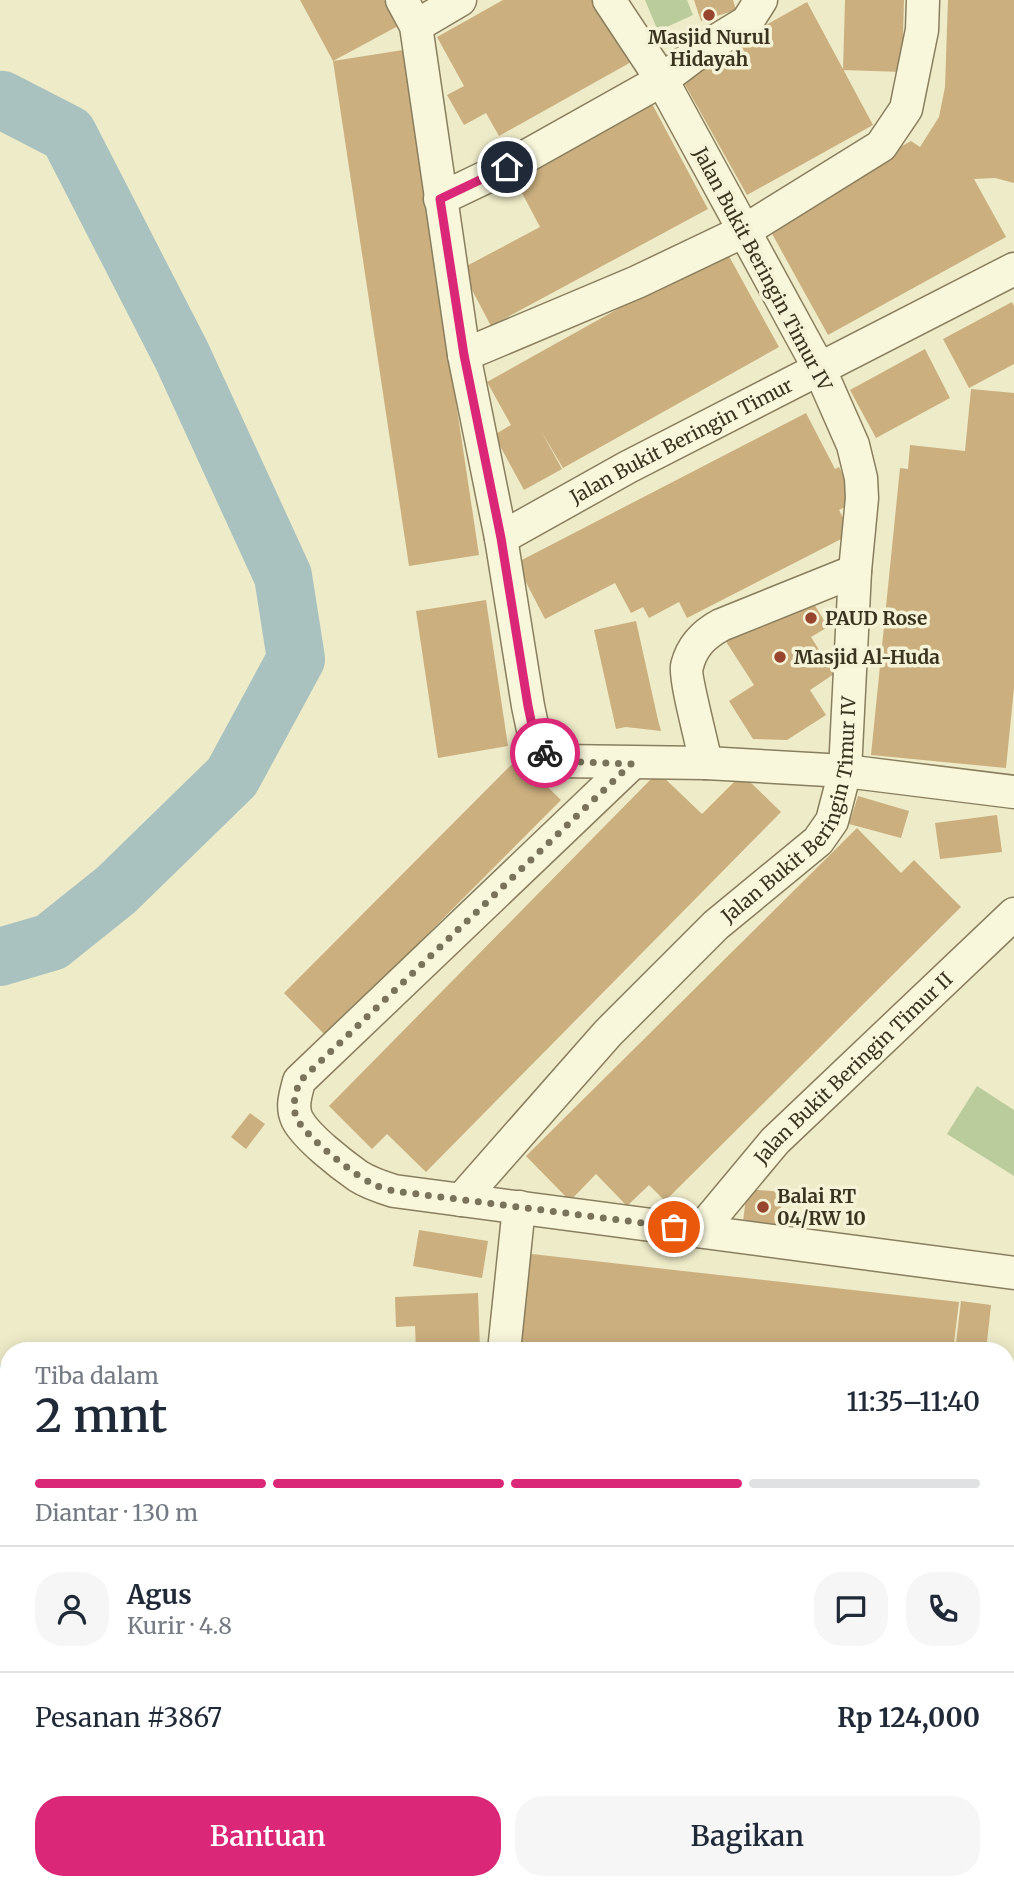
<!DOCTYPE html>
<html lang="id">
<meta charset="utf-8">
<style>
body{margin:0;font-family:Merriweather,serif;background:#f6f6f7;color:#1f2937;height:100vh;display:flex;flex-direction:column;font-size:26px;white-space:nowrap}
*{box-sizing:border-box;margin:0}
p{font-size:23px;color:#747a83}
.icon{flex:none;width:38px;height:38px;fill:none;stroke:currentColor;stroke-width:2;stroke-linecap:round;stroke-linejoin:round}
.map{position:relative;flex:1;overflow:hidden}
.panel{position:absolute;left:0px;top:1342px;width:1015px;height:548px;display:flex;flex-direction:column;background:#fff;border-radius:28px 28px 0 0;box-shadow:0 4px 18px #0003}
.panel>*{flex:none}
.pin{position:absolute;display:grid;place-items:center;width:60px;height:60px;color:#fff;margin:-30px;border:4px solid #fff;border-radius:50%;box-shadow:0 2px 7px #0007}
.courier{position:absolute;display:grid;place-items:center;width:70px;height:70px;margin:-35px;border:5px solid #db2777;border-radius:50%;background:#fff;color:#222;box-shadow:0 2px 9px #0007}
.summary em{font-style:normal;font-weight:600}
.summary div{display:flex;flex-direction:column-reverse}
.summary{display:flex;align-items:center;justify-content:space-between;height:119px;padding:0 35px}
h1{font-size:46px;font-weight:600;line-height:52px}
.bar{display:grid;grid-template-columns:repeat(4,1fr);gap:10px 7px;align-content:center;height:84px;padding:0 35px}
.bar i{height:9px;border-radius:5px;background:#e0e1e3}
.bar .current{background:#db2777}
.bar p{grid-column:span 4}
.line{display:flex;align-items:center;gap:18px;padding:0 35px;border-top:2px solid #e0e1e3}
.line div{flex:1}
.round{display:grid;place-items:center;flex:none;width:74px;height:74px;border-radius:28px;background:#f6f6f7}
.button{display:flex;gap:14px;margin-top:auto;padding:14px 35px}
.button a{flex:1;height:80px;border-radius:28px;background:#db2777;color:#fff;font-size:28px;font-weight:600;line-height:80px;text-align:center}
.button a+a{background:#f6f6f7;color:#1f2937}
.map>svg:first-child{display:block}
</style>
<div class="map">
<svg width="1014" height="1889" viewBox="0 0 1014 1889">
<rect width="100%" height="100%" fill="#eeebc8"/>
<path fill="#bbcc9c" d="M645,0H687L693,15L658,31Z
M977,1086L1014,1110V1176L947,1134Z"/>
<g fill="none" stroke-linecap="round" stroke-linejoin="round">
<path stroke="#a9c2c0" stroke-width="58" d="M0,101L2,100L68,134L182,356L283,576L296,659L232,777L116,890L51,942L0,957
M0,1393L9,1396
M174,1881L175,1889"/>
</g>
<path fill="#cbaf7f" d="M300,0H384L398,26L333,61L403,50L479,555L409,566L333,61Z
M503,0H600L633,61L499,136L486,113L464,125L447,95L464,86L437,37Z
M694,0H733L736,10L701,21Z
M845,0H904L902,72L843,70Z
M948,0H1014V183L995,178L974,179L1006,237L828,335L765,221L911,141L920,147L939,117L945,87Z
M807,2L873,125L747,195L679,74Z
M650,100L708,209L491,326L461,269L540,227L512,174Z
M725,249L779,347L563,468L541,431L562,469L524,490L494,435L511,425L487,382Z
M1012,302L1014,306V364L969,388L943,339Z
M925,349L950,398L876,438L850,390Z
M971,389L1014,393V688L1006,768L871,755L900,468L908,469L910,445L965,451Z
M806,413L835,469L839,467L857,501L839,510L851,534L687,618L679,602L649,618L643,607L631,613L615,583L545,619L516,563Z
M811,599L828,627L811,637L834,674L810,690L826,715L787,740L753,739L729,701L754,685L725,640Z
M486,600L508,746L438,758L416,611Z
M636,621L658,720L661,731L626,727L616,729L594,630Z
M518,758L561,800L326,1036L284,993Z
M658,772L702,814L742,774L781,812L426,1172L387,1134L372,1149L329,1106Z
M858,796L909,811L901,838L849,824Z
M997,815L1002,852L940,859L935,823Z
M857,828L901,873L914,860L961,907L665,1201L649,1185L627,1206L596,1174L570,1201L526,1156Z
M250,1113L265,1124L246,1149L231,1137Z
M747,1189L783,1192L779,1226L743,1222Z
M419,1230L488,1241L482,1278L413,1266Z
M523,1253L959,1302L953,1351H511Z
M478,1293L480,1351H416L415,1326L396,1327L395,1297Z
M961,1301L991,1305L986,1351H955Z
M1006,1384H1014V1434L1006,1433Z
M1006,1479L1014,1480V1563L1011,1589L1006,1588Z
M0,1661L8,1681L0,1684Z
M9,1718V1747L3,1748L0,1719Z
M9,1777V1881H58V1884L0,1889V1778Z
M234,1881H253L258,1889H220Z
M592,1881H596L601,1889H579Z"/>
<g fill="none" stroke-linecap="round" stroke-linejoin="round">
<g stroke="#897e5d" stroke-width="35">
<g id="minor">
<path d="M402,0L416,26L464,355L501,538L528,706L536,744L547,756L559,761L706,763L845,771L1014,792"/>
<path d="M416,26L460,0"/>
<path d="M440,199L507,167L662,80L703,49L747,22L761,0"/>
<path d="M464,355L637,282L744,231L881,146L906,109L922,30L923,0"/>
<path id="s1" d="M501,538L628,467L1014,269"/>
<path d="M706,763C703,747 684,676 687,666C692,646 704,634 721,625L855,571"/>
<path d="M631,764L299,1081C296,1094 291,1106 297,1119C306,1137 341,1164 358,1176C369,1183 381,1187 394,1191L1014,1273"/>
<path id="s2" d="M461,1200L608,1033L716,925L818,841L832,821L845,771L855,571L862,498L861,478L853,445L820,370L662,80L609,0"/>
<path id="s3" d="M700,1231L775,1141L1014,914"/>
<path d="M504,1351L519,1207"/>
<path d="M1006,1470L1014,1471"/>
<path d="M1006,1623L1014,1632"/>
<path d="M0,1704L9,1700"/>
<path d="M1006,1712L1014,1706"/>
<path d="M293,1881L300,1889"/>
<path d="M504,1881L509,1889"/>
<path d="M708,1889L711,1881"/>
</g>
</g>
<use href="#minor" stroke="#f8f6db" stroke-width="32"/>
</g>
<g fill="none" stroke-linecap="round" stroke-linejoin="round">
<path stroke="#79735b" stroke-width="7" stroke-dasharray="0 12.6" d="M545,753L559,761L631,764L299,1082C296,1094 291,1106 297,1119C306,1137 354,1175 373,1184C379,1187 387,1189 394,1191L674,1227"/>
<path stroke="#db2777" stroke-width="9" d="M507,167L440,199L464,355L501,538L528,706L536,744L545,753"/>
</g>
<g fill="#97452f" stroke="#f5f3d7" stroke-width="2.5">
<circle cx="709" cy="15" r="7"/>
<circle cx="811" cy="618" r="7"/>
<circle cx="780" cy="657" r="7"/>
<circle cx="763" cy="1207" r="7"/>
</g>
<g text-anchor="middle" stroke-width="7" stroke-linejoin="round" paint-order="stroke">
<g font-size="19" font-weight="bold" fill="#3a3320" stroke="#f5f3d7" text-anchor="start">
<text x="709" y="44" text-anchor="middle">Masjid Nurul<tspan x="709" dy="22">Hidayah</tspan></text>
<text x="825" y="625">PAUD Rose</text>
<text x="794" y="664">Masjid Al-Huda</text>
<text x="777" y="1203">Balai RT<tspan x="777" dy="22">04/RW 10</tspan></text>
</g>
<g font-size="19" fill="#3a3320" stroke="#f5f3d7">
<text transform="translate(763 269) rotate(62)" y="7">Jalan Bukit Beringin Timur IV</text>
<text dy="7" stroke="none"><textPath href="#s1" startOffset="205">Jalan Bukit Beringin Timur</textPath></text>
<text dy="7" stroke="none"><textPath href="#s2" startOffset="522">Jalan Bukit Beringin Timur IV</textPath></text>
<text dy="7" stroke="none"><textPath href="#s3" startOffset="224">Jalan Bukit Beringin Timur II</textPath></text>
</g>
</g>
</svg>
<div class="pin" style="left:674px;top:1227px;background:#ea580c"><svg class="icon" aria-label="bag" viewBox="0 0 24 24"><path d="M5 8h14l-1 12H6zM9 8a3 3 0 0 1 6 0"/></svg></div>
<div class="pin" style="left:507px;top:167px;background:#1f2937"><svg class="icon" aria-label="home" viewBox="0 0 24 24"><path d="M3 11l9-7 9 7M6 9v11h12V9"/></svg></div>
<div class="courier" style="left:545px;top:753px"><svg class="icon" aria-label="bike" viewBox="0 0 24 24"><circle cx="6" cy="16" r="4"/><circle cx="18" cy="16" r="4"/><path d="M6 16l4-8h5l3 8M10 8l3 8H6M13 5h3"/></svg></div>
<section class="panel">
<div class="summary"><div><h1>2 mnt</h1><p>Tiba dalam</p></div><em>11:35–11:40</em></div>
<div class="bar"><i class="current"></i><i class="current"></i><i class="current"></i><i></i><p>Diantar · 130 m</p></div>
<div class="line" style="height:126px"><a class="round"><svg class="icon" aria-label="person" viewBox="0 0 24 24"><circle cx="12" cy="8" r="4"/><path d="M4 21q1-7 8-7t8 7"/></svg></a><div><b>Agus</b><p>Kurir · 4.8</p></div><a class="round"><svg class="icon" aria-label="chat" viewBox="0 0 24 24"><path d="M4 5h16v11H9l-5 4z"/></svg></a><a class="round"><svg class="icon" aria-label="phone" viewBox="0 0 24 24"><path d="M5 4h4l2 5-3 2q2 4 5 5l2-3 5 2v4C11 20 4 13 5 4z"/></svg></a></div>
<div class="line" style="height:91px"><div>Pesanan #3867</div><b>Rp 124,000</b></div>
<div class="button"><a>Bantuan</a><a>Bagikan</a></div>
</section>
</div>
